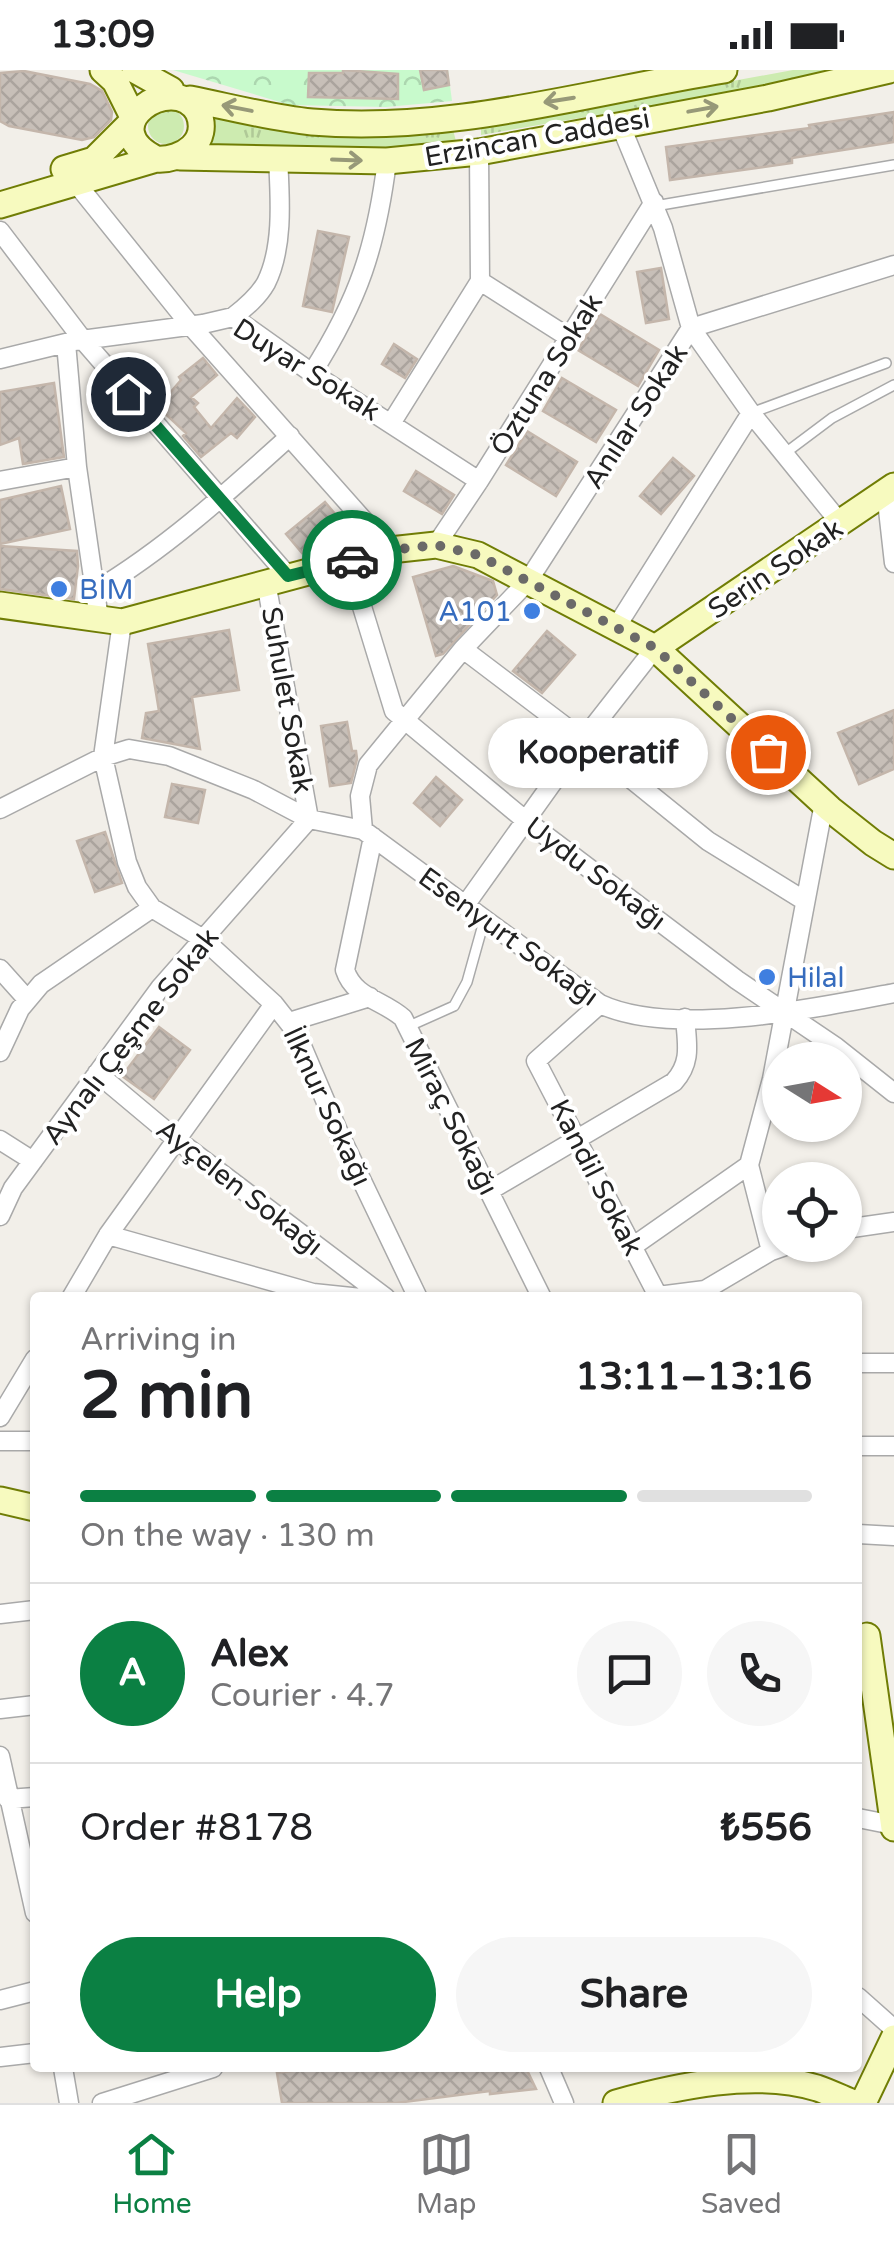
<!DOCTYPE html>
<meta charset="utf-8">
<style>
body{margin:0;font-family:"Varela Round",sans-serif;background:#f6f6f6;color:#202124;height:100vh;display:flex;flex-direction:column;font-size:38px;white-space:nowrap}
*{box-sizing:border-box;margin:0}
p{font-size:32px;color:#757577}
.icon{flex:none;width:55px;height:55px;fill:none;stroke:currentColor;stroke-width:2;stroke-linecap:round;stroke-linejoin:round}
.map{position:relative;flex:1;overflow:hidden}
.side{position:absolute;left:30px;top:1222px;width:832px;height:780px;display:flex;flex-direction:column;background:#fff;border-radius:10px;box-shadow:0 2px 8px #0004}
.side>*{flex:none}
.needle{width:65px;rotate:101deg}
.tools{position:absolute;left:762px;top:972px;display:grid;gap:20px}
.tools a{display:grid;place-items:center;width:100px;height:100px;border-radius:50%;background:#fff;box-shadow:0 2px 8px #0004;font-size:50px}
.pin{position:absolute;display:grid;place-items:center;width:85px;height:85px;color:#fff;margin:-42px;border:5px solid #fff;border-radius:50%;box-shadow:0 2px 10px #0007}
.courier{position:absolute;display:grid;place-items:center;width:100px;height:100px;margin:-50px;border:8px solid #0b8043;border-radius:50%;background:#fff;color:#222;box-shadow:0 2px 12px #0007}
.bubble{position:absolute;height:70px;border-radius:35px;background:#fff;box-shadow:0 2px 8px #0004;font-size:32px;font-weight:700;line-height:70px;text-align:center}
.summary em{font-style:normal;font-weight:700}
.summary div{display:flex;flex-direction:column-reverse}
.summary{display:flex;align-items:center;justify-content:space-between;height:170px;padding:0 50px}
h1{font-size:65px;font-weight:700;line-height:75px}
.bar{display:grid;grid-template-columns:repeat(4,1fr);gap:15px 10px;align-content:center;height:120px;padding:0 50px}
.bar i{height:12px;border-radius:8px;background:#e0e0e0}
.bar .on{background:#0b8043}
.bar p{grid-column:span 4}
.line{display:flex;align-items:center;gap:25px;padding:0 50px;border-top:2px solid #e0e0e0}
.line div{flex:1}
.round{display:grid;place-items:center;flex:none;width:105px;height:105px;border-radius:52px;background:#f6f6f6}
.cta{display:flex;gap:20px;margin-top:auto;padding:20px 50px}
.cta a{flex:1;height:115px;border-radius:60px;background:#0b8043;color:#fff;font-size:40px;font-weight:700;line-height:115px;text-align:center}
.cta a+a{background:#f6f6f6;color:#202124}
.status{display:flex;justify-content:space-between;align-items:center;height:70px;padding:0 50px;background:#fff;direction:ltr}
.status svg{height:28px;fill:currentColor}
.tabs{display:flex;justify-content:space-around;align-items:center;height:140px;border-top:2px solid #e0e0e0;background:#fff;font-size:28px;color:#757577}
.tabs a{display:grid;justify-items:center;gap:5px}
.tabs .on{color:#0b8043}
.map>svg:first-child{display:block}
</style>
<div class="status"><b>13:09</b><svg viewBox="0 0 49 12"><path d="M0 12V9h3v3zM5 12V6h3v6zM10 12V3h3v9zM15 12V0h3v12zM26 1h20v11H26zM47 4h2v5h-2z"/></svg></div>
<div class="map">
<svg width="894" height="2033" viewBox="0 0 894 2033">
<defs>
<pattern id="grass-tufts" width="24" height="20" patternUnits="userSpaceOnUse" patternTransform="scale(2.5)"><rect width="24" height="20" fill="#cdebb0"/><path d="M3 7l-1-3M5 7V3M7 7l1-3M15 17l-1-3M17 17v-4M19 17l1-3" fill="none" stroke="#b0c997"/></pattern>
<pattern id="park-crowns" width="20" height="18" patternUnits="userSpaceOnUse" patternTransform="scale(2.5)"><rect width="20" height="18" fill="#c8facc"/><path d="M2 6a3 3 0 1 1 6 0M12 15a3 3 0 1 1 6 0" fill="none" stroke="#acd6af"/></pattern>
<pattern id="building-cross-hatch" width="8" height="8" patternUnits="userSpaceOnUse" patternTransform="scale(2.5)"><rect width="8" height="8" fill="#c7bfb8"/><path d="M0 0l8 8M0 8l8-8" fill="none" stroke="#aba49e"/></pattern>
</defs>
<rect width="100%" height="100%" fill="#f2efe9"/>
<path fill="url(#grass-tufts)" d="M793,0H836L802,10L481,65V57Z
M148 56a18 18 0 1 1 36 0a18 18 0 1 1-36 0Z
M205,40L452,56L457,75L329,81L242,74L202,78Z"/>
<path fill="url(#park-crowns)" d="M173,0H448L452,31L386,37L290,35Z"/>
<path fill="url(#building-cross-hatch)" stroke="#c4b6ab" stroke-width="2.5" d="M343,0L398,4V29L308,27L309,3H343Z
M420,0H447L449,15L424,20Z
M24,1L90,14L102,21L112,42L111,50L94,67L82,70L9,56L0,51V3Z
M894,42V72L792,88V93L670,110L666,77L810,58L809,55Z
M318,161L349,167L332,242L303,236Z
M661,198L669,249L646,253L637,202Z
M600,244L659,280L638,316L578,280Z
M394,274L417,289L405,308L382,294Z
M203,288L217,305L191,327L198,333L194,337L211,358L237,328L255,347L237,368L231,363L201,387L183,366L186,363L158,337L181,310L179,307Z
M562,308L616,340L596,372L543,341Z
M54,313L64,387L23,394L19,368L0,375V322Z
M527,361L577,392L556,426L506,395Z
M673,388L694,406L661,444L640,426Z
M416,401L454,425L442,444L404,421Z
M61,416L70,459L0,474V430Z
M325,432L341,451L302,483L286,464Z
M0,476L77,481L78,496L74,529L0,519Z
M453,496L493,511L497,525L443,584L436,586L413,507Z
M229,560L239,620L192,627L200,679L142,668L146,643L159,641L148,574Z
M547,561L575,585L542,623L513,601Z
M894,640V699L859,714L838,663Z
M523,650L546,671L526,693L503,673Z
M347,652L352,681H356L357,689L351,713L330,716L321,656Z
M436,707L462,730L440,756L414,733Z
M172,714L205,720L198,753L165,747Z
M105,762L122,813L95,822L77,771Z
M159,957L190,980L154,1029L122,1006Z
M316,1998H526L536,2019L490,2024V2021L396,2033H282L277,2003Z"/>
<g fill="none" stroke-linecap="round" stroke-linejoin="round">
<g stroke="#a9a9a9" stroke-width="12">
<path id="lane" d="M655,136L894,95
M751,343L886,293
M784,384L832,348L894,315
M407,957L454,936L467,912L484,851"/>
</g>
<g stroke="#a9a9a9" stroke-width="21">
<path id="street" d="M620,54L663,158L691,258L751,343L841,454
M479,82L480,211L568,267
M76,113L191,256L390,480
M0,161L83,270L288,506
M233,247C246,237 258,227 266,213C284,177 280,127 278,88
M66,273L77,397L99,549
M0,289L74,271L203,254L233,247L312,303L479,411
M312,303C359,229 376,177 387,91
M392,352L480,211
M0,411L77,397
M886,422L894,493
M436,475L479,411L654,132
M348,491L394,641L525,750L737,910L836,977L894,1023
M266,512L309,749
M95,521C167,478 228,422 290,366
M122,552L103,687L127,792L137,817L152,838L203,869L274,934L296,962L339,1063L418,1228
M615,559L751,343
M463,579L583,670L708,771L805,831
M0,739L103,687L129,679L169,686L254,720L309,749L363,760L600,934C673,968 816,938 894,923
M363,760L360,726L368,695L463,579L528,511L691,258L894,195
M373,767L345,900C354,928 383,930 403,948L542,1228
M466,834L583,670L655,578
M0,899L26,928
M600,934L536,991L658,1226L705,1220L771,1181L788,1175
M289,952L370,927
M0,982L20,939L41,914L152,838
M97,1003L177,1070L386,1228
M0,1070L33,1091
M489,1121L674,1012C692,992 687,974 685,948
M0,1146L13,1118L160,918L309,749
M845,1159L894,1152
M108,1165L313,1223L361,1228
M632,1177L749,1095
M771,1181L749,1095L772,1009L824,733
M71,1228L108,1165L274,934
M858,1293H894
M0,1347L35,1289
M0,1371H35
M858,1376H894
M858,1464L894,1466
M0,1544L35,1540
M0,1639L35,1635
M0,1686L35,1843
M8,1729L35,1727
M858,1748L893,1755
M858,1927L894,1959
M0,1930L35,1921
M0,1987L35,1983
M63,1998L69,2033
M549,1998L564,2033
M102,2033L213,1998"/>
</g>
<g stroke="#707d05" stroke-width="29">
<path id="secondary" d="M103,0L115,11L133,47
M135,0L171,20
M190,29C230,37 271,48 312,52C449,64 589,22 724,0
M180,87L387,91L479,82L768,28L889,0
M64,99L94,90L132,52
M0,135L156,89C183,91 211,71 198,42C173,0 90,56 156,89
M0,535L122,552L390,480L436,475L478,485L655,578L830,739L873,773L894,786
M655,578L894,416
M0,1430L35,1438
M867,1566L894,1758
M616,2033C677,2016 755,1999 817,2018C829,2022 841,2028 853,2033
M863,2033L894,1968"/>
</g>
<use href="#lane" stroke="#fff" stroke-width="9"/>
<use href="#street" stroke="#fff" stroke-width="18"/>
<use href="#secondary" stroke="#f7fabf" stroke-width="25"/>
</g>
<defs><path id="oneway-shaft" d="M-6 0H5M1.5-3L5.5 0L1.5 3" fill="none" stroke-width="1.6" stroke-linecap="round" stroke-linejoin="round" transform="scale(2.5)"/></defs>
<g stroke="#979978">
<use href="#oneway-shaft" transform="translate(559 30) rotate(171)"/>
<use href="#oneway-shaft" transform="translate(237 38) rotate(-169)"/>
<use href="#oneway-shaft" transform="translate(703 39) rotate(-10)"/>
<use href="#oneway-shaft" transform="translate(347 90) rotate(2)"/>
</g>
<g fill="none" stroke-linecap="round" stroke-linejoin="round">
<path stroke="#6b6a68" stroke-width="10" stroke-dasharray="0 18" d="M352,490L390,480L436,475L478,485L655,578L768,682"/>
<path stroke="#0b8043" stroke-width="12" d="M128,324L288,506L352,490"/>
</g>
<g fill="#3f7fe0" stroke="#fff" stroke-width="4">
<circle cx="59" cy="519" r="10"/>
<circle cx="532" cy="541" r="10"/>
<circle cx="767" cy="907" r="10"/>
</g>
<g text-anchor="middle" stroke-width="8" stroke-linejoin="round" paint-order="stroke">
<g font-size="28" fill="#222" stroke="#fff">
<text transform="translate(537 67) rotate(-10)" y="10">Erzincan Caddesi</text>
<text transform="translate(307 299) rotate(32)" y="10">Duyar Sokak</text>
<text transform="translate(546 304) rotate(-58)" y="10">Öztuna Sokak</text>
<text transform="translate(635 346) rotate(-57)" y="10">Anılar Sokak</text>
<text transform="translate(775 498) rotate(-34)" y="10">Serin Sokak</text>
<text transform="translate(288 630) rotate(80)" y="10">Suhulet Sokak</text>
<text transform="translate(596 803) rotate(37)" y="10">Uydu Sokağı</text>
<text transform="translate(509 866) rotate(36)" y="10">Esenyurt Sokağı</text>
<text transform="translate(130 966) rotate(-52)" y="10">Aynalı Çeşme Sokak</text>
<text transform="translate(328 1036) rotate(65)" y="10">İlknur Sokağı</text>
<text transform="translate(452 1046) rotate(63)" y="10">Miraç Sokağı</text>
<text transform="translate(597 1107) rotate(63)" y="10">Kandil Sokak</text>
<text transform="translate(240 1117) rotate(38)" y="10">Ayçelen Sokağı</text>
</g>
<g font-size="28" fill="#366cbe" stroke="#fff" text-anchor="start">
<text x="79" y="529">BİM</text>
<text x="512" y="551" text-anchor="end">A101</text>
<text x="787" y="917">Hilal</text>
</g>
</g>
</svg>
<div class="tools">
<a><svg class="needle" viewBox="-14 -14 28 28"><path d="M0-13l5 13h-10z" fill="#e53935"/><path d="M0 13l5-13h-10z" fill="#757577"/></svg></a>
<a><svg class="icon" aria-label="locate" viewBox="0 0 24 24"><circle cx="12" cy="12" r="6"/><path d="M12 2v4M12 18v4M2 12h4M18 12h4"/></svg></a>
</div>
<div class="pin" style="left:768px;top:682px;background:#ea580c"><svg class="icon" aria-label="bag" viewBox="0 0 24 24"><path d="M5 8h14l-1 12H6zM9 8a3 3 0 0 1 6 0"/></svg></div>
<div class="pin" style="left:128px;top:324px;background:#1f2937"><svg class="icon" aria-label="home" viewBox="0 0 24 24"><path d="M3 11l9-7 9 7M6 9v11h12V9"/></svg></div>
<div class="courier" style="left:352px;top:490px"><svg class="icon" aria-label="car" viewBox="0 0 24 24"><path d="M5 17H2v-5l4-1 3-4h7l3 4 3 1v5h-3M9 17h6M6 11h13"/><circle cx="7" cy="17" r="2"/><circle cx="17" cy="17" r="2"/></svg></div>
<div class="bubble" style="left:488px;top:648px;width:220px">Kooperatif</div>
<section class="side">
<div class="summary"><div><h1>2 min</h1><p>Arriving in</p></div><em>13:11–13:16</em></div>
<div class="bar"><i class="on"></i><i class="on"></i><i class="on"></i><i></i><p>On the way · 130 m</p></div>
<div class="line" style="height:180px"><b class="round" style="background:#0b8043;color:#fff">A</b><div><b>Alex</b><p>Courier · 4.7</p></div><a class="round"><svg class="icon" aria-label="chat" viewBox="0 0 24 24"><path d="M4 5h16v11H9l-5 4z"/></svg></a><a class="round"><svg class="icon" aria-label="phone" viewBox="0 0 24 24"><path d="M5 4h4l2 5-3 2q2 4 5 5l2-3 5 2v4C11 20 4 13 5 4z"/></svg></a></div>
<div class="line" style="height:130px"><div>Order #8178</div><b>₺556</b></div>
<div class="cta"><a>Help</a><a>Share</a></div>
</section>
</div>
<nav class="tabs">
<a class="on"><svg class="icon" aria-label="home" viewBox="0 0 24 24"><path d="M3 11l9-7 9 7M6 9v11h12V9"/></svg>Home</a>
<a><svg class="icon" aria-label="map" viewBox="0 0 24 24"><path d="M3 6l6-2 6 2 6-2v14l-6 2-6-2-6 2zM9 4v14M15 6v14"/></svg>Map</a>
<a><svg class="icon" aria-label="saved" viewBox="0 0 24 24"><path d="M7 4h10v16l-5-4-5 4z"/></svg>Saved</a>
</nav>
